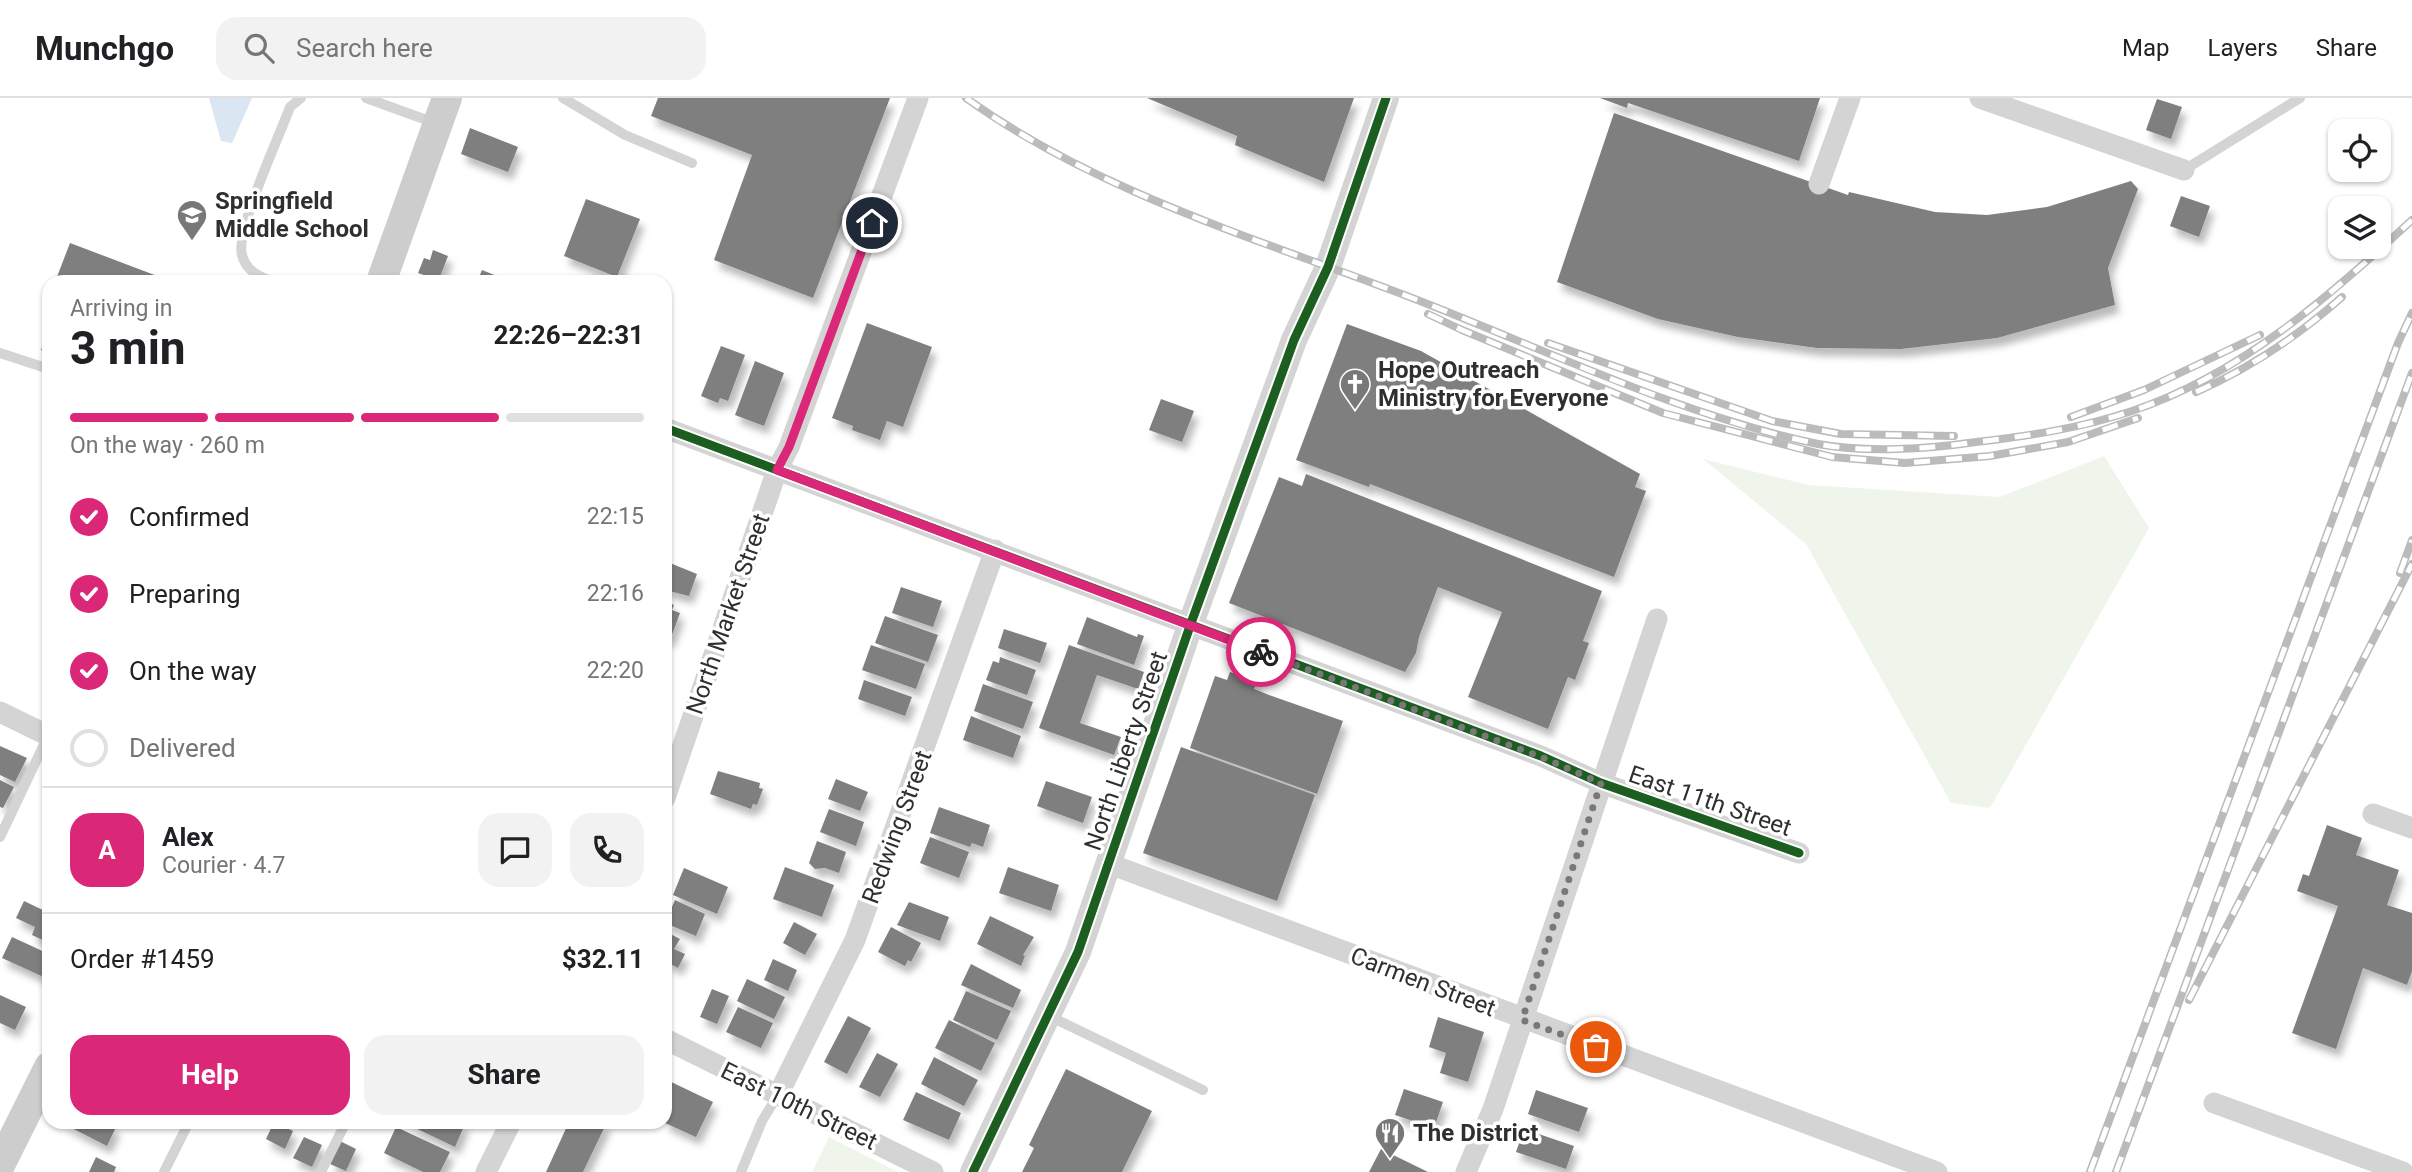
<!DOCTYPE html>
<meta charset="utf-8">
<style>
body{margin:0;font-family:Roboto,sans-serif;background:#f2f2f2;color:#202124;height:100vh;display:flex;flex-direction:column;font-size:26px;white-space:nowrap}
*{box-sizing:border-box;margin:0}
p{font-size:23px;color:#757577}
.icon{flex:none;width:38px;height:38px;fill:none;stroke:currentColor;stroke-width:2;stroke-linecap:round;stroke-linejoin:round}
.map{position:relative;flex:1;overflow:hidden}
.side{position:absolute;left:42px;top:177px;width:630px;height:854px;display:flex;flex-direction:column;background:#fff;border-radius:21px;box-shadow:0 2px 5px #0004}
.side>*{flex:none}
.buttons{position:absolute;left:2328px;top:21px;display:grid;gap:14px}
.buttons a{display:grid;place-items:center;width:63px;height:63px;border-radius:14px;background:#fff;box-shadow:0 2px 5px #0004;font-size:35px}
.pin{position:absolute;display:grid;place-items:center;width:60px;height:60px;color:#fff;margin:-30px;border:4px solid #fff;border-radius:50%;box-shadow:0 2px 7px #0007}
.courier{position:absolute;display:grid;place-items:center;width:70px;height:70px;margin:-35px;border:5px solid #db2777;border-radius:50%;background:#fff;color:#222;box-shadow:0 2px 9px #0007}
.summary em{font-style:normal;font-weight:700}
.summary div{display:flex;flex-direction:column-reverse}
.summary{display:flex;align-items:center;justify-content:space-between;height:119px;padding:0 28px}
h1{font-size:46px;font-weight:700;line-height:52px}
.bar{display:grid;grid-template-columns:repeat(4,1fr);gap:10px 7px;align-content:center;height:84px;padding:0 28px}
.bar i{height:9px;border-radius:5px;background:#e0e0e0}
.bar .current{background:#db2777}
.bar p{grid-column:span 4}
.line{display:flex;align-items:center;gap:18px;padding:0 28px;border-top:2px solid #e0e0e0}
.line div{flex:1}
.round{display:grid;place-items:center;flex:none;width:74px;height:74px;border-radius:21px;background:#f2f2f2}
ol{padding:0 28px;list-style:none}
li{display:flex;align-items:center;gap:21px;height:77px}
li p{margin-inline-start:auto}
li .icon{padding:7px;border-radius:50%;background:#db2777;color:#fff;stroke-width:4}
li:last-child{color:#757577}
li i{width:38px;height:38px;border:4px solid #e0e0e0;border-radius:50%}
.cta{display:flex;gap:14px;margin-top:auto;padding:14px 28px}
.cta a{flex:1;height:80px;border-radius:21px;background:#db2777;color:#fff;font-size:28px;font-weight:700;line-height:80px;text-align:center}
.cta a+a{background:#f2f2f2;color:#202124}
header{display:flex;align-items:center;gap:42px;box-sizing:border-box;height:98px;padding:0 35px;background:#fff;border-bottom:2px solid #e0e0e0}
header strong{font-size:33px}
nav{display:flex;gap:38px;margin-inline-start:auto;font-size:24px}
.search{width:490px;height:63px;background:#f2f2f2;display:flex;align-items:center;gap:18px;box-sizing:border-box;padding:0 24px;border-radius:21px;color:#757577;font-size:26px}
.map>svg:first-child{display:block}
</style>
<header>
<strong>Munchgo</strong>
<div class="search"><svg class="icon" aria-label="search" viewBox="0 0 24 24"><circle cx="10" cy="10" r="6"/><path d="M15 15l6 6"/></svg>Search here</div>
<nav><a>Map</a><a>Layers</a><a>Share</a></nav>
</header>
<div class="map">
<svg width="2412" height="1074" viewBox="0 0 2412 1074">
<defs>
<filter id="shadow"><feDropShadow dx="4.5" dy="8" stdDeviation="3.5" flood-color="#0004"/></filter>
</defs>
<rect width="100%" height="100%" fill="#fff"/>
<path fill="#f0f5ec" d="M2104,358L2149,430L1990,710L1951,705L1806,446L1703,361L1809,387L2000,399Z
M829,1039L898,1074H812Z"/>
<path fill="#dae6f1" d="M209,0H252L232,45L221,43Z"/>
<path fill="#7f7f7f" filter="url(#shadow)" d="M658,0H890L813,200L714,162L752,57L651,18Z
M1147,0H1354L1324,84L1235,47L1237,38Z
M1600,0H1820L1799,63L1628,5L1627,10Z
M2157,1L2182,9L2171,41L2146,32Z
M1614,15L1848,97L1849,94L1935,114L1987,117L2047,109L2131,83L2138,91L2108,170L2115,207L1997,240L1901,251L1817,250L1738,239L1658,221L1557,184Z
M470,30L518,49L508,74L461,56Z
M2181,98L2210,108L2199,139L2170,128Z
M586,101L640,121L617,179L564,158Z
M70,145L173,184H55Z
M433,152L448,158L438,184H421L424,177L418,175L424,160L430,162Z
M482,172L512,184H477Z
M867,225L932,249L903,329L887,323L880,342L852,332L853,328L832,320Z
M1347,226L1421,253L1640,376L1635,389L1646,393L1614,479L1370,386L1369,389L1296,362Z
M49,233V255L41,252Z
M721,248L745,257L728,303L720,300L718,305L701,298Z
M755,263L784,275L764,328L735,317Z
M1161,301L1194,313L1182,344L1149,332Z
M1306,376L1602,493L1583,543L1589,545L1575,582L1568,579L1548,631L1468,599L1502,514L1438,489L1419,539L1416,555L1405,574L1229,505L1279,379L1302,388Z
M665,463L697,476L689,498L665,492Z
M901,489L942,503L933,529L892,515Z
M665,503L674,507L672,512L680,515L670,542L665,540Z
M885,518L938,537L928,564L875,545Z
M1087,519L1137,539L1138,536L1144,538L1134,567L1077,546Z
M1004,531L1047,545L1040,565L998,550Z
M871,547L925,566L916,591L862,572Z
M1069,547L1144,574L1138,591L1097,577L1080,625L1121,639L1114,657L1039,630Z
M1000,559L1036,572L1027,597L986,582L993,563L999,565Z
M1230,574L1257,583L1254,591L1269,597L1343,623L1317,696L1190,650L1215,578L1227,582Z
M864,582L912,599L905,618L858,601Z
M983,586L1033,604L1023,631L974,613Z
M971,618L1021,638L1013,660L963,642Z
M0,648L27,660L15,684L0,677Z
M1181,649L1315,697L1277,803L1143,755Z
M718,673L760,685L759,690L763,691L757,707L753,706L751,711L710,696Z
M836,681L868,694L860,713L828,701Z
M0,682L14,689L3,710L0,709Z
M1046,683L1092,699L1083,725L1037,708Z
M939,709L990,727L983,749L972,745L970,749L930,735Z
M829,711L864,724L856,748L820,734Z
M2327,727L2362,740L2356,757L2399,772L2387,807L2412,815V873L2407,887L2363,870L2336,951L2292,935L2338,808L2297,793L2303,776L2309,778Z
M930,739L969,754L959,780L920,765Z
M817,743L846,754L839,775L825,770L815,771L809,765Z
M785,769L834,787L822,819L773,801Z
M1008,769L1059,787L1051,813L999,795Z
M684,770L728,789L717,816L673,797Z
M675,802L705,816L696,838L665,825Z
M24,803L49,815V845L32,837L35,829L16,820Z
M909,804L949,819L940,843L897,827Z
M990,818L1034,839L1023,857L1025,858L1021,868L977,846Z
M794,824L817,836L805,857L783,845Z
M891,829L921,845L911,864L908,862L905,868L878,854Z
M665,833L680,841L674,851L685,856L678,870L665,863Z
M12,839L49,856L48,881L2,860Z
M773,861L797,872L788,893L764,882Z
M971,866L1021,892L1013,910L961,887Z
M747,881L785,899L774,921L737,903Z
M712,891L729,898L717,926L700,919Z
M966,893L1011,913L997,942L953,922Z
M0,897L26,909L15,932L0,925Z
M738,909L773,925L761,950L726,934Z
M848,918L871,930L847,976L824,964Z
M1438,919L1484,934L1468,984L1440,975L1446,955L1429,949Z
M949,922L995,945L981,973L935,950Z
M877,955L898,966L880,999L859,989Z
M934,959L978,982L964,1008L921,986Z
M1066,971L1152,1013L1122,1074H1022L1034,1050L1029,1047Z
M665,981L713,1004L696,1039L665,1025Z
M1404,991L1443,1004L1434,1030L1395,1017Z
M1536,992L1588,1010L1579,1034L1528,1016Z
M916,994L961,1015L949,1042L903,1022Z
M60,1024H105L116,1029L107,1048Z
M274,1024L293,1033L285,1051L266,1041Z
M411,1024H460L465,1026L455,1049L409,1027Z
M569,1024H607L583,1074H546Z
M396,1029L450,1054L440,1074H423L384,1055Z
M1524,1031L1574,1048L1566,1071L1516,1054Z
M304,1039L322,1047L312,1069L293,1060Z
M340,1043L356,1051L346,1073L330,1066Z
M1381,1051L1428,1074H1369Z
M96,1059L116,1069L114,1074H89Z"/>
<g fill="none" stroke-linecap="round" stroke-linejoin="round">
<path stroke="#d4d4d4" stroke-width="10" d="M366,0L435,25
M563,0L625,37L692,65
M2184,72L2300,0
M273,184C260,179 246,173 242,157C235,133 280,37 290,9L301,0
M0,255L49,271
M0,739L48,638
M1049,918L1203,992
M164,1074L189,1024
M321,1074L346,1024
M741,1074L762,1023L778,997"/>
<path stroke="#d4d4d4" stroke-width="21" d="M1980,0L2184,72
M1819,86L1850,0
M665,330L1541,658L1601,685L1799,755
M0,614L49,638
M665,700L777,372L789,349L918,0
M2373,716L2412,730
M1107,765L1937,1074
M665,941L933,1074
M778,997L855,842L995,452
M2214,1005L2403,1074
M486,1074L511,1024
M1466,1074L1493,1011L1657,521"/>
<path stroke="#d4d4d4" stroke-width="26" d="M973,1074L1078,854L1190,528L1294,242L1328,169L1386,0"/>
<path stroke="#cdcdcd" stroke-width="30" d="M381,184L447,0
M0,1067L49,969"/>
<g stroke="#bbb" stroke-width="8">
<path id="rail" d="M966,0C1097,94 1258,141 1407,198C1543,250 1675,316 1818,346C1865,355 1928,351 1976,344C2029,338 2081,330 2132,313C2240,277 2330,198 2412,122
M1428,216L1462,232L1663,315L1832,359L1905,365L1990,358L2068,344L2138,320
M1548,245L1772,323L1841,336L1954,338
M2196,294C2250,270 2297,239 2342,199
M2071,319L2144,292L2260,237
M2400,475L2412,442
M2189,902L2412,466
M2090,1074L2398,245L2412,215
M2116,1074L2412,275"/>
</g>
<use href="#rail" stroke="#fff" stroke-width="5" stroke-dasharray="16" stroke-linecap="butt"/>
<g stroke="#fff" stroke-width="13">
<path id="cycleway" d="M665,330L1541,658L1601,685L1799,755
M973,1074L1078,854L1190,528L1294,242L1328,169L1386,0"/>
</g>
<use href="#cycleway" stroke="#1b5e20" stroke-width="9"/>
</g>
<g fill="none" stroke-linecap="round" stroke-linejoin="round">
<path stroke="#787878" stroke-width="7" stroke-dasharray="0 12.6" d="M1261,554L1541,659L1601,685L1522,922L1596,949"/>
<path stroke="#db2777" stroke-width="9" d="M872,125L789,349L777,372L1261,554"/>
</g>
<defs>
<g id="school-pin" transform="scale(1.575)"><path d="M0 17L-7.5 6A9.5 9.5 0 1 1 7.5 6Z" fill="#787878" stroke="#fff"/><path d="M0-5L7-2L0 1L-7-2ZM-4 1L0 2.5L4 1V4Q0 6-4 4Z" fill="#fff"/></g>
<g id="church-pin" transform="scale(1.575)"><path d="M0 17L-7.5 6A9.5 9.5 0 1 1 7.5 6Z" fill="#787878" stroke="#fff"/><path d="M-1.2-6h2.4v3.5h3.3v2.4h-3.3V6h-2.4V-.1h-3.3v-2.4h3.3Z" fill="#fff"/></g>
<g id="restaurant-pin" transform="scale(1.575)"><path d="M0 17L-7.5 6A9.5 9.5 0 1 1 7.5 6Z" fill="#787878" stroke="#fff"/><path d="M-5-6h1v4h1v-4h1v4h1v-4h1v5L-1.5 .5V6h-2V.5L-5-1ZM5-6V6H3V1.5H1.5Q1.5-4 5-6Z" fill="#fff"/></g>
</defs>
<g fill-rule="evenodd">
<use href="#school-pin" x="192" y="117"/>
<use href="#church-pin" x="1355" y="286"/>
<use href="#restaurant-pin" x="1390" y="1035"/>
</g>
<g text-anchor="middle" stroke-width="7" stroke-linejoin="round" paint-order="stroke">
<g font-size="24" font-weight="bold" fill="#2f2f2f" stroke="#fff" text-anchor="start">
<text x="215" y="111">Springfield<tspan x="215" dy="28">Middle School</tspan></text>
<text x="1378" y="280">Hope Outreach<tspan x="1378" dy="28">Ministry for Everyone</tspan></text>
<text x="1413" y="1043">The District</text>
</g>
<g font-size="24" fill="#2f2f2f" stroke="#fff">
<text transform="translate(728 516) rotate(-71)" y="8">North Market Street</text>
<text transform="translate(1126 653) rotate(-71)" y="8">North Liberty Street</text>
<text transform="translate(1710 703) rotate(19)" y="8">East 11th Street</text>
<text transform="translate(897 729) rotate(-70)" y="8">Redwing Street</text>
<text transform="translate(1423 884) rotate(21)" y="8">Carmen Street</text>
<text transform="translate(799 1008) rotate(26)" y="8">East 10th Street</text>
</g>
</g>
</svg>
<div class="buttons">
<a><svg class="icon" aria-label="locate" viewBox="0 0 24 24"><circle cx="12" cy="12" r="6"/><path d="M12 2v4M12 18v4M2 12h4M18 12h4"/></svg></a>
<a><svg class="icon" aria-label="layers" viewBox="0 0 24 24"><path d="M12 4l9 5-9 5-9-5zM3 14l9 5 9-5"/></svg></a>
</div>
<div class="pin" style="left:1596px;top:949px;background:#ea580c"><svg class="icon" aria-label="bag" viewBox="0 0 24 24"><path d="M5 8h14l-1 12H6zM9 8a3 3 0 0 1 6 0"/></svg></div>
<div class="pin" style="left:872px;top:125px;background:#1f2937"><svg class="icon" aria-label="home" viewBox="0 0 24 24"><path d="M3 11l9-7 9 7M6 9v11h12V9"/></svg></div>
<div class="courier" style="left:1261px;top:554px"><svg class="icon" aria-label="bike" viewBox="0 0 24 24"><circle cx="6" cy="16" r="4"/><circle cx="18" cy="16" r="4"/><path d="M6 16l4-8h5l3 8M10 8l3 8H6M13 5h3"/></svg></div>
<section class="side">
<div class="summary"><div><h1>3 min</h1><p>Arriving in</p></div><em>22:26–22:31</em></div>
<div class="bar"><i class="current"></i><i class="current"></i><i class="current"></i><i></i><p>On the way · 260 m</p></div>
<ol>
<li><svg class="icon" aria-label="check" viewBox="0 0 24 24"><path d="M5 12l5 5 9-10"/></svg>Confirmed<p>22:15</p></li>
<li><svg class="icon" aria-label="check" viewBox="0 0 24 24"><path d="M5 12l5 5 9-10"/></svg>Preparing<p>22:16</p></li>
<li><svg class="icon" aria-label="check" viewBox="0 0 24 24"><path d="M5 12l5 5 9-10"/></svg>On the way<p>22:20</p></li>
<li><i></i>Delivered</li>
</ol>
<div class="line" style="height:126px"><b class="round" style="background:#db2777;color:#fff">A</b><div><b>Alex</b><p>Courier · 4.7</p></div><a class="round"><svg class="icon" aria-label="chat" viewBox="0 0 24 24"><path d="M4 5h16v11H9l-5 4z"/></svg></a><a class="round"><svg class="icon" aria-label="phone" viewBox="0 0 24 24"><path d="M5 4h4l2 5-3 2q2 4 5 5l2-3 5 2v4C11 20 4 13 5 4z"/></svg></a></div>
<div class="line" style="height:91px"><div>Order #1459</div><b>$32.11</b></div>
<div class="cta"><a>Help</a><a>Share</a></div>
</section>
</div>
